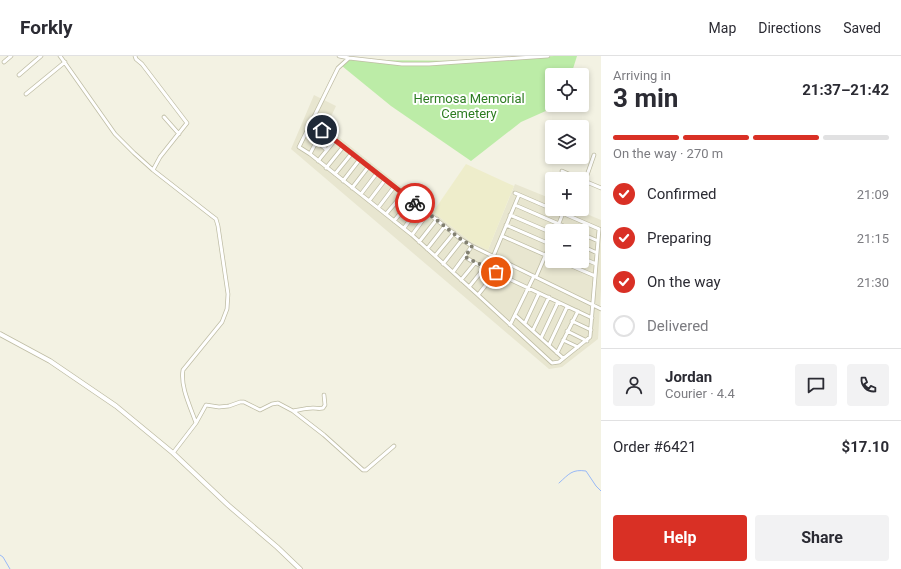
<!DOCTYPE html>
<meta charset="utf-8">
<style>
body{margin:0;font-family:Roboto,sans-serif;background:#f2f2f3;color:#2b2b33;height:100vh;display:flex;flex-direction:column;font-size:15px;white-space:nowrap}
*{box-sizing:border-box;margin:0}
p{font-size:13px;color:#7c7c81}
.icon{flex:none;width:22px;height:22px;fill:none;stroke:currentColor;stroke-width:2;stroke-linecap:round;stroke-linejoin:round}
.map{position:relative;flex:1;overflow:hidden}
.details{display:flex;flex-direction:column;background:#fff;width:300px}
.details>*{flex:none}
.tools{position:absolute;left:545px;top:12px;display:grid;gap:8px}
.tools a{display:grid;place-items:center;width:44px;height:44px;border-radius:4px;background:#fff;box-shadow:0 2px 6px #0003;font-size:20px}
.pin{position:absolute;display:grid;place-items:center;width:34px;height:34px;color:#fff;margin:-17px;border:2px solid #fff;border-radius:50%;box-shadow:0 1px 4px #0007}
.courier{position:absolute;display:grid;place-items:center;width:40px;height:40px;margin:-20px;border:3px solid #d93025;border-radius:50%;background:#fff;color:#222;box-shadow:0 1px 5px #0007}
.head em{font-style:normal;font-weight:700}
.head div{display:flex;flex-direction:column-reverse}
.head{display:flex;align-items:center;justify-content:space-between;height:68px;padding:0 12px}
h1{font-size:26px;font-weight:700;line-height:30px}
.bar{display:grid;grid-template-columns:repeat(4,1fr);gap:6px 4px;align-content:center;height:48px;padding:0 12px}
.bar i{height:5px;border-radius:3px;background:#e1e1e2}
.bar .active{background:#d93025}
.bar p{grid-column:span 4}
.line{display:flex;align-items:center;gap:10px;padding:0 12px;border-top:1px solid #e1e1e2}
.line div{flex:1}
.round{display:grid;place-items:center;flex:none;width:42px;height:42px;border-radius:4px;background:#f2f2f3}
ol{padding:0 12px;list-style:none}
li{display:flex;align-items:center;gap:12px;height:44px}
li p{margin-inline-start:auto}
li .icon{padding:4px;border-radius:50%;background:#d93025;color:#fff;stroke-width:4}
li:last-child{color:#7c7c81}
li i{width:22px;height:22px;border:2px solid #e1e1e2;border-radius:50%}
.action{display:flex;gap:8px;margin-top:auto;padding:8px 12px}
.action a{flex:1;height:46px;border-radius:4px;background:#d93025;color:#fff;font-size:16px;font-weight:700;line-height:46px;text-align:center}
.action a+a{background:#f2f2f3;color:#2b2b33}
header{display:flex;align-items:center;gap:24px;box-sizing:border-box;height:56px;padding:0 20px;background:#fff;border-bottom:1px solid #e1e1e2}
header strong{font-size:19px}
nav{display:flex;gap:22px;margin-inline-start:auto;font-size:14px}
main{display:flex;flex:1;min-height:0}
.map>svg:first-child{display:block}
</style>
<header>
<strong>Forkly</strong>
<nav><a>Map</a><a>Directions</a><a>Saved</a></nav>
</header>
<main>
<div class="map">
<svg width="601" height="513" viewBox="0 0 601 513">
<rect width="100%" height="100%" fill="#f3f2e3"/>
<path fill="#e8e6d0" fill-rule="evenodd" d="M314,39L336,50L326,71L471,186L488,194L515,128L552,143V153H575L601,164V233L598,283L562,311L549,313L291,93ZM552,175H582V205H552Z"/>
<path fill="#eeedcb" d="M466,108L514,130L488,194L471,186L433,156Z"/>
<path fill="#bceca7" d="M554,0H577L571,19H552V49H560L555,53L548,54L521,66L471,105L391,50L342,10L348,4L485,5Z"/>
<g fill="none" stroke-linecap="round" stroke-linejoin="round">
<path stroke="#98b9f7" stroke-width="1" d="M559,427C569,418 572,413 586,415L596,430L601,435
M0,499L3,501L10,513"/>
<g stroke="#bfbda5" stroke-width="4.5">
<path id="minor" d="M60,0L115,78L134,97L153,114L212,160L216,163L218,170L228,238L227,253L222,266L183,314C180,331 191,352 196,367L173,397
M135,0L136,3L142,8L187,67L160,101L153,114
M339,0L349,2L402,8H429L548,0
M349,2L338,12L299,91L310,98L412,179L478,239L552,307L559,306L590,281L599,173
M4,6L11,0
M19,19L41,0
M26,38L65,6
M164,61L179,78
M311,67L352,97L462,184L472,190L601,253
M316,85L327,94
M310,98L328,63
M318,105L335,84
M326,112L343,91
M562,115L580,123
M335,118L352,97
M582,124L601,132
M343,125L360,103
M585,125L594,99
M352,132L369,110
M515,137L552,153
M361,138L377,117
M369,145L385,124
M515,149L575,175
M378,152L394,131
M553,153L599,173
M386,158L403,138
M510,159L552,177
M394,165L411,144
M506,169L552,189
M404,172L420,150
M556,175L563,157
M582,178L598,185
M412,179L428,157
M502,180L552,202
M419,186L437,163
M582,190L597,197
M427,193L445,170
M435,200L454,177
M465,201L475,207L592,262
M493,201L519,139
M582,202L596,208
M560,205L595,220
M443,208L462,184
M453,216L472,190
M536,221L552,184
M461,224L475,207
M469,231L485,211
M478,239L496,216
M515,259L563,302
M572,265L591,274
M525,267L539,237
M510,269L534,220
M533,274L549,241
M567,275L587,285
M541,282L558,246
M563,284L578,291
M549,289L567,251
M557,297L578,255
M293,355C299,354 306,352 313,352C317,352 319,353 323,352L325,349L324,339
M196,367L206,349L219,351L229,350L240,346H244L260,354L272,348L278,347L293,355L324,379L363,414H366L394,390"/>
</g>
<g stroke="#bfbda5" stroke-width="5.5">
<path id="tertiary" d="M0,278L50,305L116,350L173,397L228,449L277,491L300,513"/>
</g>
<use href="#minor" stroke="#fff" stroke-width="3"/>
<use href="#tertiary" stroke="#fff" stroke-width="4"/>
</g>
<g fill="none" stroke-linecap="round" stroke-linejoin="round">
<path stroke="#828071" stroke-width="4" stroke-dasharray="0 7.2" d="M415,147L462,184L472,190L465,201L496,216"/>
<path stroke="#d93025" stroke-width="5" d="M322,74L415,147"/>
</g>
<g text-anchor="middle" stroke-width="4" stroke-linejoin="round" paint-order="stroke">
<g font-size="13" fill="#2d7c21" stroke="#fff">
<text x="469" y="47">Hermosa Memorial<tspan x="469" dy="15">Cemetery</tspan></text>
</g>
</g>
</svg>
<div class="tools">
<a><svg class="icon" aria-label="locate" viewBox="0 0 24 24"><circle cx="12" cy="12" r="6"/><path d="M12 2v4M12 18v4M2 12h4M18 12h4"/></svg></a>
<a><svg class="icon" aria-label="layers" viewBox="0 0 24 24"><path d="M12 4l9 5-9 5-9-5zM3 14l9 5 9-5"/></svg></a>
<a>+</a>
<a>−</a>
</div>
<div class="pin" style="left:496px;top:216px;background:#ea580c"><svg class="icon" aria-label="bag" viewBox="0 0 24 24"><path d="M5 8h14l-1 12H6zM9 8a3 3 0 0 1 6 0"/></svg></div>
<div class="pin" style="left:322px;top:74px;background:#1f2937"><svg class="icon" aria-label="home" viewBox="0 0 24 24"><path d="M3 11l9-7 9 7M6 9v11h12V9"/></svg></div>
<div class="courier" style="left:415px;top:147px"><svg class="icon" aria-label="bike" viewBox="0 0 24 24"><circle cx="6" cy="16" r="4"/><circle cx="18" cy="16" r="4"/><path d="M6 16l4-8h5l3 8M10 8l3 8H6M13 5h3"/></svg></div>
</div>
<section class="details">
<div class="head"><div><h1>3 min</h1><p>Arriving in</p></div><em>21:37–21:42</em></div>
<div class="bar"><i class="active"></i><i class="active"></i><i class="active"></i><i></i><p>On the way · 270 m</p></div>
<ol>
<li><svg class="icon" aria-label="check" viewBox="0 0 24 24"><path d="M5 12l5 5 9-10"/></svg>Confirmed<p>21:09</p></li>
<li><svg class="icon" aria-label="check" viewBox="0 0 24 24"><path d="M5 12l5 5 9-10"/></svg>Preparing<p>21:15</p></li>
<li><svg class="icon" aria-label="check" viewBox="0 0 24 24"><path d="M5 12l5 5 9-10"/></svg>On the way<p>21:30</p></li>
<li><i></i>Delivered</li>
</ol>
<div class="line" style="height:72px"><a class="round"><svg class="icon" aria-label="person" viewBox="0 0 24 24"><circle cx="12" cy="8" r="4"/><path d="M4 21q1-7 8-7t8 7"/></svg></a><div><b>Jordan</b><p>Courier · 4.4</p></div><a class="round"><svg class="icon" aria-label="chat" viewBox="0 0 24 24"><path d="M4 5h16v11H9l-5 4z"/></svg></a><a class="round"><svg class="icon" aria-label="phone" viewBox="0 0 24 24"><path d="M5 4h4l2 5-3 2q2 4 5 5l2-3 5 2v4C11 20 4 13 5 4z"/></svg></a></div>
<div class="line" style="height:52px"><div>Order #6421</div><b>$17.10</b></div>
<div class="action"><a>Help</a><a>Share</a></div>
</section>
</main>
